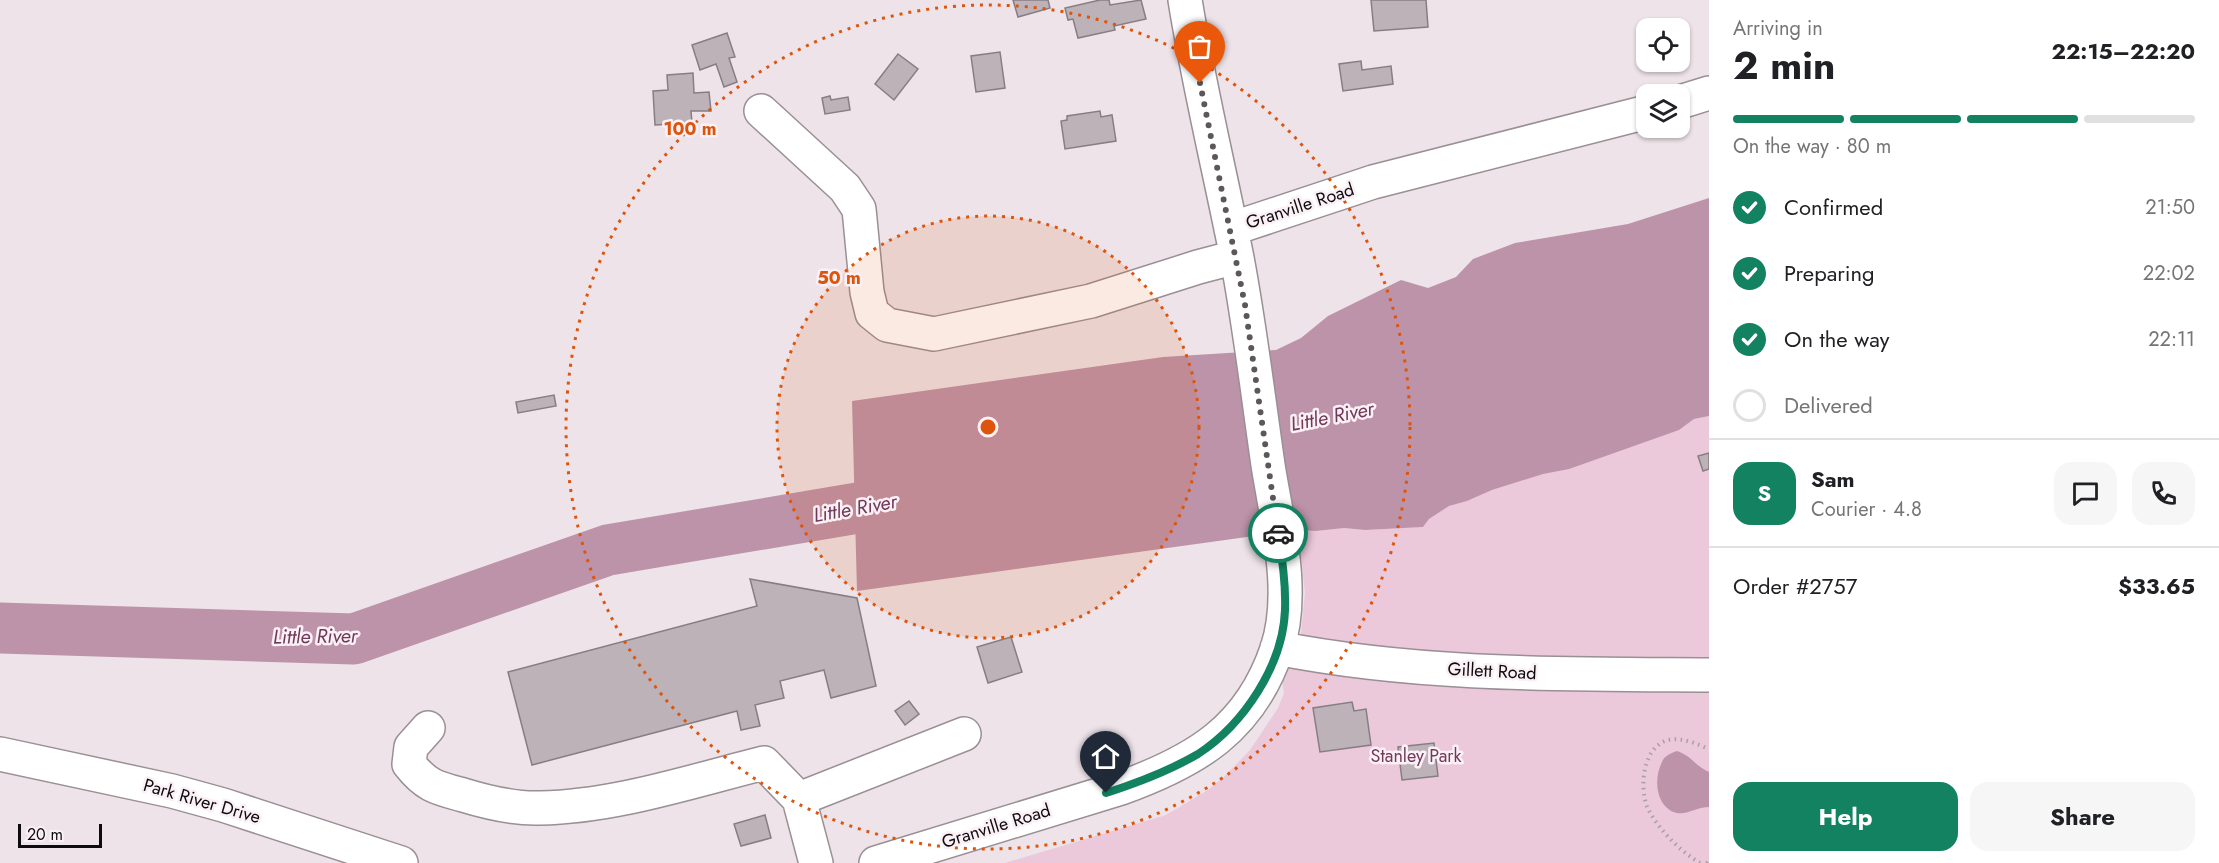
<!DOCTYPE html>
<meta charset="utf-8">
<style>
body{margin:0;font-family:Jost,sans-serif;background:#f6f6f6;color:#202124;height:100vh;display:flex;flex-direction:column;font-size:22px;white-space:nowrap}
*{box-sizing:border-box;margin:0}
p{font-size:20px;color:#757577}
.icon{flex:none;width:33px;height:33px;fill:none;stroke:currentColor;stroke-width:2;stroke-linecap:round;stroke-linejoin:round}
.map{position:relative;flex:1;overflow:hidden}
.details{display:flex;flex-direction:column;background:#fff;width:510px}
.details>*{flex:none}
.fabs{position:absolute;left:1636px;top:18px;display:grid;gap:12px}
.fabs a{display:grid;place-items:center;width:54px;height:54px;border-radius:12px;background:#fff;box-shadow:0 2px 4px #0004;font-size:30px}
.scale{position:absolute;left:18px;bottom:15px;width:84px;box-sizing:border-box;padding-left:6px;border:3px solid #0e0b0d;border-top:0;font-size:16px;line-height:21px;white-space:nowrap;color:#0e0b0d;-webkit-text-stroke:4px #faf0f5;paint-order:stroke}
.pin{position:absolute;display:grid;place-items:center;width:51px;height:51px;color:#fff;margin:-62px -26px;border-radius:50% 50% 50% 0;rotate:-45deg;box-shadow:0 0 6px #0007}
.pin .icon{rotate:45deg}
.courier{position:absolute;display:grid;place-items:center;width:60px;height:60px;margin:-30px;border:4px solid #128260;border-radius:50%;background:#fff;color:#222;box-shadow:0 2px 8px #0007}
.head em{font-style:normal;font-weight:700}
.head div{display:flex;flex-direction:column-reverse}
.head{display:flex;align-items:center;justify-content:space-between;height:102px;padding:0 24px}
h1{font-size:39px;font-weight:700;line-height:45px}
.bar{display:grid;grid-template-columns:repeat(4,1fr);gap:9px 6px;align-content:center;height:72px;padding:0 24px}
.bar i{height:8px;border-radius:4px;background:#e0e0e0}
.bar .selected{background:#128260}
.bar p{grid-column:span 4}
.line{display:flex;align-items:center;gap:15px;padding:0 24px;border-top:2px solid #e0e0e0}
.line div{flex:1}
.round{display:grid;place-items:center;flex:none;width:63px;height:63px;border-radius:18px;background:#f6f6f6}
ol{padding:0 24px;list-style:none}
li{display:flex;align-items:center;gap:18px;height:66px}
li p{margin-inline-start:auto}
li .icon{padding:6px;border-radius:50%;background:#128260;color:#fff;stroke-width:4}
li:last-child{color:#757577}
li i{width:33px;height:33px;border:3px solid #e0e0e0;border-radius:50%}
.button{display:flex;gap:12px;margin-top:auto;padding:12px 24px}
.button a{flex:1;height:69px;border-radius:18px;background:#128260;color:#fff;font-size:24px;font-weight:700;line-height:69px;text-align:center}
.button a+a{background:#f6f6f6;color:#202124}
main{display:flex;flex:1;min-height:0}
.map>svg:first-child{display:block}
</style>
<main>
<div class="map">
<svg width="1709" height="863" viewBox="0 0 1709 863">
<rect width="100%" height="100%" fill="#ede3e8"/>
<path fill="#ebc8da" d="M1709,416V863H1005L1166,815L1208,790L1227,774L1250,750L1278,708L1284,693L1277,648L1300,643L1305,593L1298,530L1316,531L1344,528L1365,530L1423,527L1429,519L1449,506L1467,501L1492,490L1679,430L1694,419Z"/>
<path fill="#bd93a9" d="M1709,198V416L1694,419L1679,430L1569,469L1543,474L1492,490L1467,501L1449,506L1429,519L1423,527L1365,530L1344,528L1316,531L1298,530L857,591L852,401L1163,357L1276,350L1301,338L1328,316L1401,280L1428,288L1456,277L1473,259L1515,243L1628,224Z
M1677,751C1692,756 1695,766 1709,772V807C1696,807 1688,815 1677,813C1656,808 1653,779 1662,762C1664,756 1671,753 1677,751Z"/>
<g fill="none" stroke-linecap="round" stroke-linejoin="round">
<path stroke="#bd93a9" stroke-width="51" d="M0,628L354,639L608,550L923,497"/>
</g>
<path fill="#bcb2b7" stroke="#877e83" stroke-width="1.5" d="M1013,0H1048L1050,8L1018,17Z
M1100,0H1109L1110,5L1141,0L1146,19L1114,26L1115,30L1078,38L1073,19L1068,20L1065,8Z
M1371,0H1426L1428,27L1374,31Z
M727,33L735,57L729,58L737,82L724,87L716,64L700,70L692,45Z
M1000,52L1005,88L976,92L971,56Z
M898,54L918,69L894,100L875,84Z
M1361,61L1362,70L1391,66L1393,84L1343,91L1339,64Z
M693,73L694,93L709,92L711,111H691L692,123L655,125L653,91L668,90L667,75Z
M830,96L831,100L848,97L850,110L825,114L822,98Z
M1100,111L1101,117L1112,115L1116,141L1065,149L1061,121L1067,120V116Z
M554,395L556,406L518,413L516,402Z
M1709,453V469L1703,471L1698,456Z
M750,579L857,598L876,686L831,698L824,670L780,681L784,698L755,705L760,726L741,730L737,711L532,765L508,672L757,606Z
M1011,637L1022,672L988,683L977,647Z
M909,701L919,714L905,725L895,711Z
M1352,702L1354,711L1366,709L1371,745L1320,752L1313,708Z
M1434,743L1438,776L1402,780L1398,747Z
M765,815L771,838L741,846L734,824Z"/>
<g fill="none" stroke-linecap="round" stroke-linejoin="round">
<g stroke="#998f94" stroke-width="36">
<path id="minor" d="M1680,102L1709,93
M761,111L845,188L859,209L867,292L872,313L887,325L934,334L1091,301L1198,267L1236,257
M1231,229L1373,182L1647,112
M1277,648C1419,676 1565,674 1709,675
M428,728L411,747L409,764C426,786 437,788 463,795C486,802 515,809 540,808C614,807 692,781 764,763L799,799L816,863
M0,754L172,791L223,805L401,863
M799,799L964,734
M876,863L1121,788C1196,761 1250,729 1277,649C1296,593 1277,522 1268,465C1258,396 1250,327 1237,258C1220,172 1199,87 1185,0"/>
</g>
<path stroke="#a8a0a4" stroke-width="4" stroke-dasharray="1.5 4.5" stroke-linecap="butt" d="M1700,863C1680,851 1659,830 1648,809C1639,789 1642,747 1668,740C1682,737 1697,744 1709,749
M1707,863L1709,860"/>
<use href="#minor" stroke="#fff" stroke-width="33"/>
</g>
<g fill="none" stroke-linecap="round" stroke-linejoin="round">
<path stroke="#5c575a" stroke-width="6" stroke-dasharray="0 10.8" d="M1200,83L1245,305L1278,533"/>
<path stroke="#128260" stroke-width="8" d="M1106,793C1137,783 1169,771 1198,754C1244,724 1283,665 1285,610C1286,584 1282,558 1278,533"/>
</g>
<circle cx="988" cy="427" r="211" fill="#dd550c" fill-opacity=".12"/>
<g fill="none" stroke="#dd550c" stroke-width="3" stroke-dasharray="3 6">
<circle cx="988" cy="427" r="211"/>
<circle cx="988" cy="427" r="422"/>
</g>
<g text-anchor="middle" stroke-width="5" stroke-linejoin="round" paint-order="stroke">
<g font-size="18" fill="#0e0b0d" stroke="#faf0f5">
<text transform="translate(1300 206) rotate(-18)" y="6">Granville Road</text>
<text transform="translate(1492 671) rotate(3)" y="6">Gillett Road</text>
<text transform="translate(202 801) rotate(16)" y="6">Park River Drive</text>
<text transform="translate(996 826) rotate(-17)" y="6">Granville Road</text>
</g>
<g font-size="18" fill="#713a5a" stroke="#faf0f5">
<text x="1416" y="762">Stanley Park</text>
</g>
<g font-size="20" font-style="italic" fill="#703959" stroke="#faf0f5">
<text transform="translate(1332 416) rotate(-11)" y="7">Little River</text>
<text transform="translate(855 508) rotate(-10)" y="7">Little River</text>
<text transform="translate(315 636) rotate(-1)" y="7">Little River</text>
</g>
</g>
<circle cx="988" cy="427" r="9" fill="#dd550c" stroke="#faf0f5" stroke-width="3"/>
<g font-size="18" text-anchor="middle" font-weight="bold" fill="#dd550c" stroke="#faf0f5" stroke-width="5" stroke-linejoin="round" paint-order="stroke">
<text x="690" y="135">100 m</text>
<text x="839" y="284">50 m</text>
</g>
</svg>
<div class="fabs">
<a><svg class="icon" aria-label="locate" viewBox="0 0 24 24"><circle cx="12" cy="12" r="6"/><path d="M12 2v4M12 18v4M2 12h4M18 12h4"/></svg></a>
<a><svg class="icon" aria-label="layers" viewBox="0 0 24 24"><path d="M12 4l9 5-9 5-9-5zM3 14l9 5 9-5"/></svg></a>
</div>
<div class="scale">20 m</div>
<div class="pin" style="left:1200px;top:83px;background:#ea580c"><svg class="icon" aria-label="bag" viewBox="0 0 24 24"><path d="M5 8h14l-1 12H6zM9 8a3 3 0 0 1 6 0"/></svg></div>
<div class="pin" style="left:1106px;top:793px;background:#1f2937"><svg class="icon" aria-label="home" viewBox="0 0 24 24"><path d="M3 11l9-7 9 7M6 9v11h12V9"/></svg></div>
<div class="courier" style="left:1278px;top:533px"><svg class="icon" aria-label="car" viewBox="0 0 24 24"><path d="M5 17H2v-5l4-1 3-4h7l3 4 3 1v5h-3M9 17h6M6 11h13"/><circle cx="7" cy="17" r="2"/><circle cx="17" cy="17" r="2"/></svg></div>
</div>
<section class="details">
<div class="head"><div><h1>2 min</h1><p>Arriving in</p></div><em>22:15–22:20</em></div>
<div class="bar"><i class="selected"></i><i class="selected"></i><i class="selected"></i><i></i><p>On the way · 80 m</p></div>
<ol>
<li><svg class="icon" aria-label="check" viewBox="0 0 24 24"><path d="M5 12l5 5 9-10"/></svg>Confirmed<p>21:50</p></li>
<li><svg class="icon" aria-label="check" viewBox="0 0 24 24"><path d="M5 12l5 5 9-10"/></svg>Preparing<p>22:02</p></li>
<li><svg class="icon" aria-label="check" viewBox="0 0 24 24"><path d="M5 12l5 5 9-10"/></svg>On the way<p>22:11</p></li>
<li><i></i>Delivered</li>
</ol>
<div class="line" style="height:108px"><b class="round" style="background:#128260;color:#fff">S</b><div><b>Sam</b><p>Courier · 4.8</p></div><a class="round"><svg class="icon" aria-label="chat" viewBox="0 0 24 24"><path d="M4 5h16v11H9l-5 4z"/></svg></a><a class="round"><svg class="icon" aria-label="phone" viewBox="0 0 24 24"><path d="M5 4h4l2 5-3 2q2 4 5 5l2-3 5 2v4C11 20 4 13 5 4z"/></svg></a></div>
<div class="line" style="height:78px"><div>Order #2757</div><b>$33.65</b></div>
<div class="button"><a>Help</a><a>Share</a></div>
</section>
</main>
